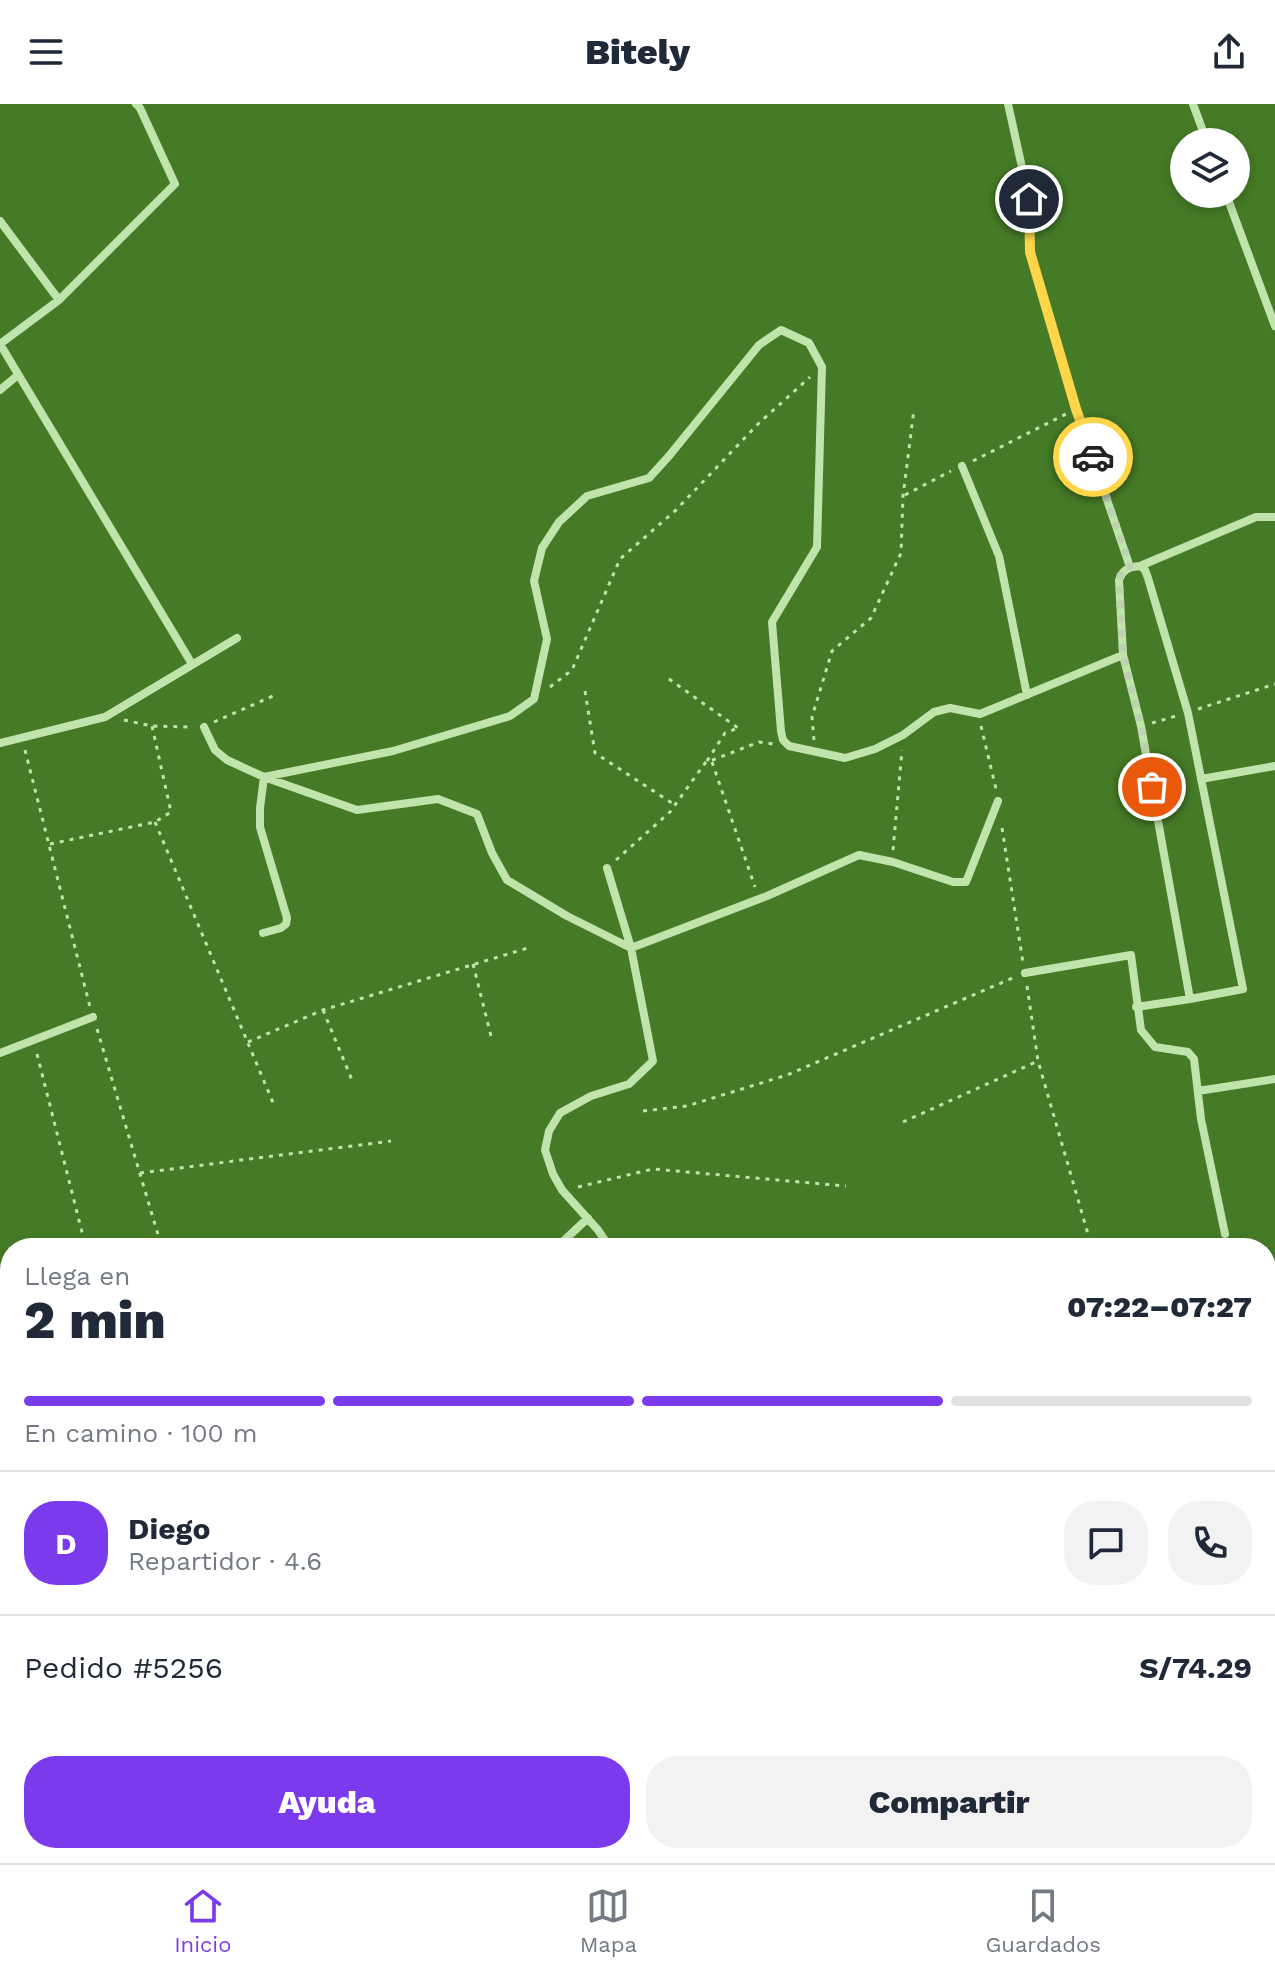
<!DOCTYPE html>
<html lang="es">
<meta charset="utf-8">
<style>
body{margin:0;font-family:"Work Sans",sans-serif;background:#f2f2f3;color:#1f2937;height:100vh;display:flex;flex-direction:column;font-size:30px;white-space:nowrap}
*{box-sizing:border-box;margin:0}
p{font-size:26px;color:#747a83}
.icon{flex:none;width:44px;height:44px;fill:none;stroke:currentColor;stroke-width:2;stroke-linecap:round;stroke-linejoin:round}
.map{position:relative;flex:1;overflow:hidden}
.panel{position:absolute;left:0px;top:1134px;width:1276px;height:626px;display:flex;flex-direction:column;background:#fff;border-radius:32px 32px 0 0;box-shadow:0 4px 12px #0003}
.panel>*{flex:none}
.tools{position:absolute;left:1170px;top:24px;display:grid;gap:16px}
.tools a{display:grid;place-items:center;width:80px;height:80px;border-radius:50%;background:#fff;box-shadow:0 4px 12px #0003;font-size:40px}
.pin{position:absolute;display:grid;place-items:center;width:68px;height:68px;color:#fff;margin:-34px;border:4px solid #fff;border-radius:50%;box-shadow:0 2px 8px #0007}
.courier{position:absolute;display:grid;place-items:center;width:80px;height:80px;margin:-40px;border:6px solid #ffd54a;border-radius:50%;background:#fff;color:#222;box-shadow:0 2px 10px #0007}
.head em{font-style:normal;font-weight:800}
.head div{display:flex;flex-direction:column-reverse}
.head{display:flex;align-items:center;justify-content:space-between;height:136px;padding:0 24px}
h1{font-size:52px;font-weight:800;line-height:60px}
.bar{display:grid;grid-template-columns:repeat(4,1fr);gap:12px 8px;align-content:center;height:96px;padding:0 24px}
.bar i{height:10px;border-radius:6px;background:#e0e1e3}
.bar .active{background:#7c3aed}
.bar p{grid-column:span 4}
.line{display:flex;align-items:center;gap:20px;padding:0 24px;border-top:2px solid #e0e1e3}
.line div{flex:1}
.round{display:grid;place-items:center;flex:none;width:84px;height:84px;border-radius:32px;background:#f2f2f3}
.primary-button{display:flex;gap:16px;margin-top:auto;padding:16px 24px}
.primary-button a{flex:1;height:92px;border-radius:32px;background:#7c3aed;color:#fff;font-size:32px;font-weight:800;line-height:92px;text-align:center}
.primary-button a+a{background:#f2f2f3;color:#1f2937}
header{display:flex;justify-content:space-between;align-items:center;height:104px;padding:0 24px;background:#fff;font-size:36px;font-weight:800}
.tabs{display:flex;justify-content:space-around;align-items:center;height:112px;border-top:2px solid #e0e1e3;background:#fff;font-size:22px;color:#747a83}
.tabs a{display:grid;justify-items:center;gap:4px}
.tabs .active{color:#7c3aed}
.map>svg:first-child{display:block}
</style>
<header><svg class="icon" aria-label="menu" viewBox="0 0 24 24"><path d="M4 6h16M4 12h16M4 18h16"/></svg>Bitely<svg class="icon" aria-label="share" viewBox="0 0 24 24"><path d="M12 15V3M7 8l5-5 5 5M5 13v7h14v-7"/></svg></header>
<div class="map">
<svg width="1275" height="1759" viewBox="0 0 1275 1759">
<rect width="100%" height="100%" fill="#457b26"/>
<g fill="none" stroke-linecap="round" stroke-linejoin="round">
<path stroke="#c0e4ab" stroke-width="3" stroke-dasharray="4 6" stroke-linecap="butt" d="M973,357L1066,310
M905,391L951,367
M669,575L738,624
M550,583L572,566L620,455L676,406L758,320L810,273
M585,587L595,649L675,701
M1198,605L1275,580
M124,616L152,622L191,623
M214,618L273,592
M1152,619L1176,612
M981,622L996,685
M814,636L812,613L832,547L871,514L901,449L903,392L914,305
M25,646L90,903
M707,657L725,629L738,624
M712,658L755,783
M155,718L274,1001
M1002,724L1023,859
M50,740L155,718L171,708L152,622
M893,746L902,646
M616,756L670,708L705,659L759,638L773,640
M473,860L491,932
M1027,882L1038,957L1092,1144
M323,906L352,976
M97,925L162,1144
M248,938L323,906L531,843
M37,950L86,1144
M643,1007L687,1002L787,971L1015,873
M903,1018L1038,957
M140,1069L391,1037
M578,1083L653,1065L846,1082"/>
<path stroke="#c0e4ab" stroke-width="8" d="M136,0L140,4L175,80L59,196L0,240L192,560
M1008,0L1029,95L1030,148L1076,305L1130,463
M1193,0L1207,38
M1226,90L1275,222
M0,117L59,196
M0,286L18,271
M962,362L999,452L1027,591
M204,623L215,646L227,656L264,673L393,647L510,612L534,595L547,535L534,477L542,444L559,418L587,392L649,374L669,352L759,241L781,226L809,239L822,263L817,443L772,518L781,627L783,636L789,642L845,654L875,645L903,631L934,608L950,604L980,610L1123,551
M0,639L105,613L237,534
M1201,675L1275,662
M607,764L631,844L767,792L859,751L893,758L953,778H966L998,697
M263,829L281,824L286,820L287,814L260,723V704L264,673L357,706L438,695L477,710L492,749L507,776L567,812L631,844L653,957L629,980L591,992L560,1009L549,1027L545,1046L553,1070L562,1086L598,1126L610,1144
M1025,869L1131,851L1141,926L1155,943L1188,948L1194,955L1201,1015L1225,1130
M1190,895L1141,622L1123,551L1119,476C1123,465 1129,463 1140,462L1256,413H1275
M1136,903L1190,895L1243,885L1188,609L1148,474L1145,466L1140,462
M0,949L93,913
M1198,987L1275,975
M556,1144L588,1114
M1266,1293L1275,1311
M0,1349L10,1347
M0,1514L10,1531
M0,1661L10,1655
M313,1750L322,1759
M0,1751L4,1759"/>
</g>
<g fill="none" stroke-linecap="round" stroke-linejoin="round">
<path stroke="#bed1b3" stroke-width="8" stroke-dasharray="0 14.4" d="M1093,353L1130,463L1121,470L1119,476L1123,551L1141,622L1152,683"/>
<path stroke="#ffd54a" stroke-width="10" d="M1029,95L1030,148L1076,305L1093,353"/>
</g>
</svg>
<div class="tools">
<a><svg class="icon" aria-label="layers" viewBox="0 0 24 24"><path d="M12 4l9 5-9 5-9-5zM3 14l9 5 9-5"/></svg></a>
</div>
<div class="pin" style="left:1152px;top:683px;background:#ea580c"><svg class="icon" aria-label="bag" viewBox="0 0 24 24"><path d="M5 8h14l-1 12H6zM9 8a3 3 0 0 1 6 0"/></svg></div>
<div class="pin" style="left:1029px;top:95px;background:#1f2937"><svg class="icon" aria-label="home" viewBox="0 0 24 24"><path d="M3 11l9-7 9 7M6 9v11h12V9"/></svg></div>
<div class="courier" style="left:1093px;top:353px"><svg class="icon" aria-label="car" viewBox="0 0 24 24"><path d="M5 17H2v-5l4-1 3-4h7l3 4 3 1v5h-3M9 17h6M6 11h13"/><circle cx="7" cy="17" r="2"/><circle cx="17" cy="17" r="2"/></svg></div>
<section class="panel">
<div class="head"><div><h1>2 min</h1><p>Llega en</p></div><em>07:22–07:27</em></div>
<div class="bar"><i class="active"></i><i class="active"></i><i class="active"></i><i></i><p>En camino · 100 m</p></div>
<div class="line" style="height:144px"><b class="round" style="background:#7c3aed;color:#fff">D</b><div><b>Diego</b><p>Repartidor · 4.6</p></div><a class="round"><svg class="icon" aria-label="chat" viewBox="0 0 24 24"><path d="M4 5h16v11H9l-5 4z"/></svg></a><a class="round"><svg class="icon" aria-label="phone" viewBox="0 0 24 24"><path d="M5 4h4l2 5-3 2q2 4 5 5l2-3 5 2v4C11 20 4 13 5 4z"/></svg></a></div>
<div class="line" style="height:104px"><div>Pedido #5256</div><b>S/74.29</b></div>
<div class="primary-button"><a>Ayuda</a><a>Compartir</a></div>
</section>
</div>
<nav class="tabs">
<a class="active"><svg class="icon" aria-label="home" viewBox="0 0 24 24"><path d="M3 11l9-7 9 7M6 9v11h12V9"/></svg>Inicio</a>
<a><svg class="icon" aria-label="map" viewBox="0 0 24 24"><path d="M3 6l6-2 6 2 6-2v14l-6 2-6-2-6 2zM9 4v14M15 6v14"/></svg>Mapa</a>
<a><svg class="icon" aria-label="saved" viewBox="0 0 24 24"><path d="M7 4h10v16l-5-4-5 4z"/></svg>Guardados</a>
</nav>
